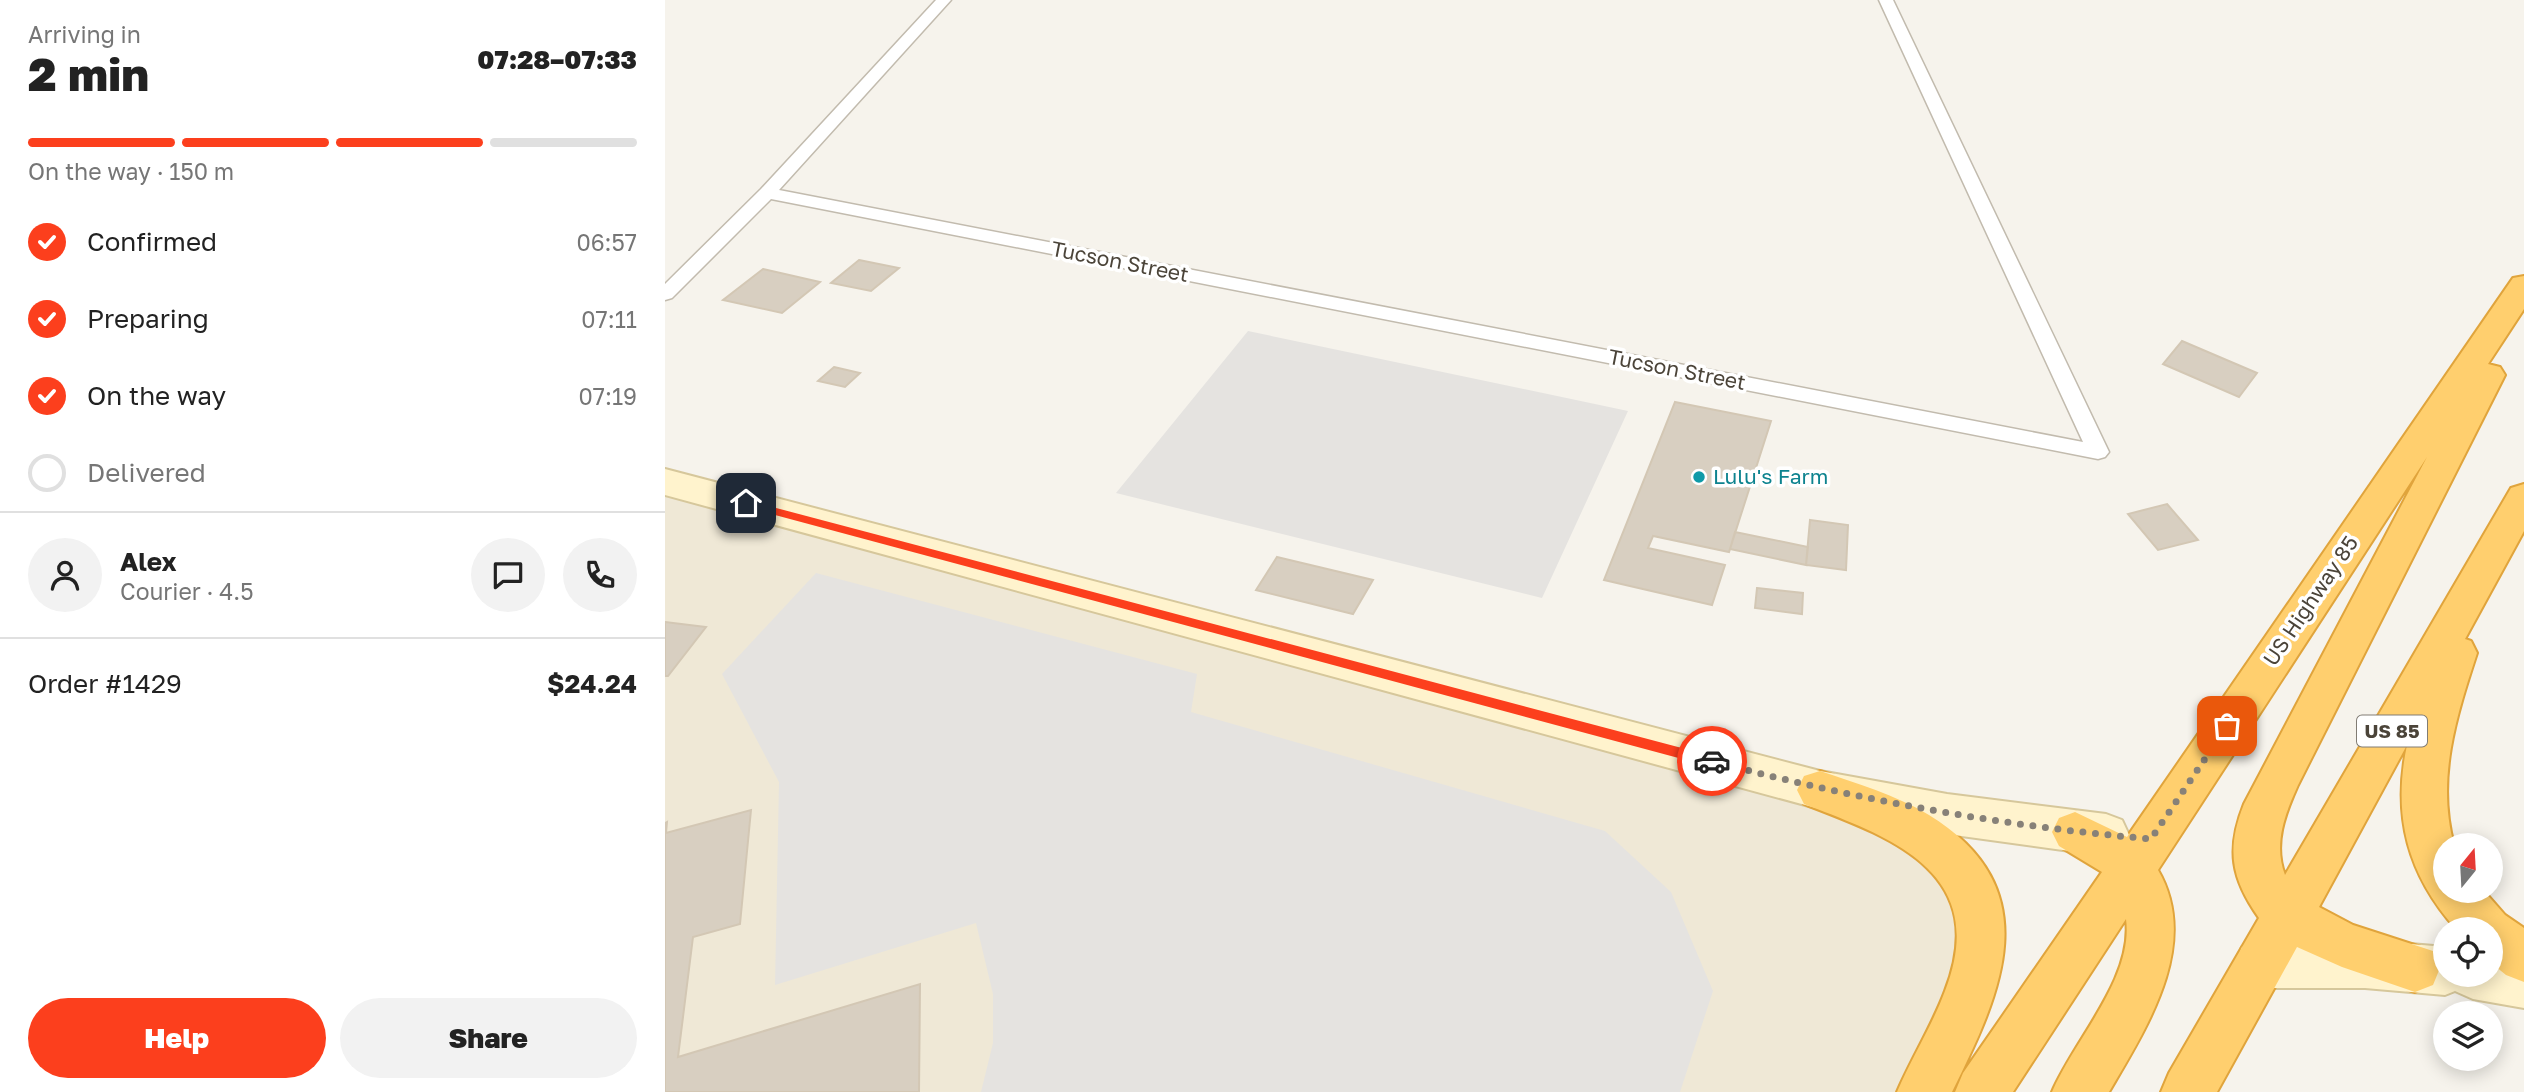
<!DOCTYPE html>
<meta charset="utf-8">
<style>
body{margin:0;font-family:"Golos Text",sans-serif;background:#f2f2f2;color:#222;height:100vh;display:flex;flex-direction:column;font-size:26px;white-space:nowrap}
*{box-sizing:border-box;margin:0}
p{font-size:23px;color:#767676}
.icon{flex:none;width:38px;height:38px;fill:none;stroke:currentColor;stroke-width:2;stroke-linecap:round;stroke-linejoin:round}
.map{position:relative;flex:1;overflow:hidden}
.details{display:flex;flex-direction:column;background:#fff;width:665px}
.details>*{flex:none}
.needle{width:46px;rotate:18deg}
.tools{position:absolute;left:1768px;top:833px;display:grid;gap:14px}
.tools a{display:grid;place-items:center;width:70px;height:70px;border-radius:50%;background:#fff;box-shadow:0 4px 18px #0003;font-size:35px}
.pin{position:absolute;display:grid;place-items:center;width:60px;height:60px;color:#fff;margin:-30px;border-radius:14px;box-shadow:0 4px 10px #0006}
.courier{position:absolute;display:grid;place-items:center;width:70px;height:70px;margin:-35px;border:5px solid #fc3f1d;border-radius:50%;background:#fff;color:#222;box-shadow:0 2px 9px #0007}
.overview em{font-style:normal;font-weight:800}
.overview div{display:flex;flex-direction:column-reverse}
.overview{display:flex;align-items:center;justify-content:space-between;height:119px;padding:0 28px}
h1{font-size:46px;font-weight:800;line-height:52px}
.bar{display:grid;grid-template-columns:repeat(4,1fr);gap:10px 7px;align-content:center;height:84px;padding:0 28px}
.bar i{height:9px;border-radius:5px;background:#e0e0e0}
.bar .selected{background:#fc3f1d}
.bar p{grid-column:span 4}
.line{display:flex;align-items:center;gap:18px;padding:0 28px;border-top:2px solid #e0e0e0}
.line div{flex:1}
.round{display:grid;place-items:center;flex:none;width:74px;height:74px;border-radius:37px;background:#f2f2f2}
ol{padding:0 28px;list-style:none}
li{display:flex;align-items:center;gap:21px;height:77px}
li p{margin-inline-start:auto}
li .icon{padding:7px;border-radius:50%;background:#fc3f1d;color:#fff;stroke-width:4}
li:last-child{color:#767676}
li i{width:38px;height:38px;border:4px solid #e0e0e0;border-radius:50%}
.primary-button{display:flex;gap:14px;margin-top:auto;padding:14px 28px}
.primary-button a{flex:1;height:80px;border-radius:42px;background:#fc3f1d;color:#fff;font-size:28px;font-weight:800;line-height:80px;text-align:center}
.primary-button a+a{background:#f2f2f2;color:#222}
main{display:flex;flex:1;min-height:0}
.map>svg:first-child{display:block}
</style>
<main>
<section class="details">
<div class="overview"><div><h1>2 min</h1><p>Arriving in</p></div><em>07:28–07:33</em></div>
<div class="bar"><i class="selected"></i><i class="selected"></i><i class="selected"></i><i></i><p>On the way · 150 m</p></div>
<ol>
<li><svg class="icon" aria-label="check" viewBox="0 0 24 24"><path d="M5 12l5 5 9-10"/></svg>Confirmed<p>06:57</p></li>
<li><svg class="icon" aria-label="check" viewBox="0 0 24 24"><path d="M5 12l5 5 9-10"/></svg>Preparing<p>07:11</p></li>
<li><svg class="icon" aria-label="check" viewBox="0 0 24 24"><path d="M5 12l5 5 9-10"/></svg>On the way<p>07:19</p></li>
<li><i></i>Delivered</li>
</ol>
<div class="line" style="height:126px"><a class="round"><svg class="icon" aria-label="person" viewBox="0 0 24 24"><circle cx="12" cy="8" r="4"/><path d="M4 21q1-7 8-7t8 7"/></svg></a><div><b>Alex</b><p>Courier · 4.5</p></div><a class="round"><svg class="icon" aria-label="chat" viewBox="0 0 24 24"><path d="M4 5h16v11H9l-5 4z"/></svg></a><a class="round"><svg class="icon" aria-label="phone" viewBox="0 0 24 24"><path d="M5 4h4l2 5-3 2q2 4 5 5l2-3 5 2v4C11 20 4 13 5 4z"/></svg></a></div>
<div class="line" style="height:91px"><div>Order #1429</div><b>$24.24</b></div>
<div class="primary-button"><a>Help</a><a>Share</a></div>
</section>
<div class="map">
<svg width="1859" height="1092" viewBox="0 0 1859 1092">
<rect width="100%" height="100%" fill="#f6f3ec"/>
<path fill="#efe8d6" d="M0,482L1155,790L1308,891L1259,1092H0Z"/>
<path fill="#e5e3e0" d="M583,331L963,411L877,598L451,493Z
M151,573L532,674L526,712L940,831L1006,892L1048,991L1015,1092H316L328,1043V994L311,923L110,985L114,782L57,674Z"/>
<path fill="#d8cfc1" stroke="#d3c7b4" stroke-width="2" d="M194,260L234,268L206,291L166,283Z
M98,269L155,282L117,313L58,300Z
M1517,341L1592,373L1574,397L1498,364Z
M169,367L195,373L180,387L153,381Z
M1010,402L1106,421L1064,552L988,536L983,548L1060,565L1047,605L939,580Z
M1502,504L1533,540L1493,550L1463,514Z
M1145,520L1183,525L1181,570L1141,565Z
M1070,532L1143,547L1141,565L1065,549Z
M612,557L708,580L688,614L591,590Z
M1092,588L1138,593L1137,614L1090,608Z
M0,622L41,627L3,676H0Z
M86,810L75,924L28,937L13,1057L255,984L254,1092H0V823L2,822L1,833Z"/>
<g fill="none" stroke-linecap="round" stroke-linejoin="round">
<g stroke="#c2bbae" stroke-width="3">
<path id="lane" d="M271,0H286L114,190L1418,442L1214,0H1228L1444,452L1440,457L1433,459L106,199L7,298L0,300V284L96,189Z"/>
</g>
<g stroke="#d6c79b" stroke-width="4">
<path id="secondary" d="M0,469L1155,771L1282,794L1441,814L1457,820L1464,835L1457,850L1441,856L1282,834L1155,809L0,495Z
M1595,940H1700L1780,947V975H1825V954L1859,960V1008L1808,999L1790,991L1780,995L1700,988H1595L1577,981L1570,964L1577,947Z"/>
</g>
<g stroke="#e0a43c" stroke-width="4">
<path id="highway" d="M1859,276V309L1823,364L1835,367L1840,375L1633,785C1620,814 1608,844 1620,875L1846,488L1859,484V531L1800,639L1806,641L1812,653C1791,717 1771,779 1789,845H1780V891H1819L1840,915L1859,928V982L1841,975L1825,962V929H1791C1743,875 1727,817 1742,745L1654,907L1688,925L1768,951L1775,968L1768,985L1750,992L1677,967L1632,947L1552,1092H1496L1504,1073L1594,918C1566,879 1561,849 1579,804L1762,457L1493,870C1536,944 1482,1027 1444,1092H1387C1409,1040 1469,978 1461,919L1348,1092H1290L1298,1073L1437,872L1394,846L1387,832L1394,818L1410,812L1462,837L1848,278Z
M1155,771C1191,783 1231,795 1264,815C1384,889 1337,991 1287,1092H1232C1247,1057 1267,1026 1280,991C1326,873 1228,838 1139,804L1132,790L1139,776Z"/>
</g>
<use href="#lane" fill="#fff" fill-rule="evenodd"/>
<use href="#secondary" fill="#fff3cd" fill-rule="evenodd"/>
<use href="#highway" fill="#ffcf6e" fill-rule="evenodd"/>
</g>
<path fill="#fc3f1d" d="M81,500L1047,756L1054,761L1047,767L77,506L75,503Z"/>
<g fill="none" stroke-linecap="round" stroke-linejoin="round">
<path stroke="#878178" stroke-width="7" stroke-dasharray="0 12.6" d="M1047,761C1192,800 1337,826 1486,839L1562,726"/>
</g>
<circle fill="#0f9aa8" stroke="#fff" stroke-width="2.5" cx="1034" cy="477" r="7"/>
<g text-anchor="middle" stroke-width="7" stroke-linejoin="round" paint-order="stroke">
<rect fill="#fff" stroke="#817c74" stroke-width="2" x="1692" y="715.5" width="70" height="31" rx="5"/>
<g font-size="19" font-weight="bold" fill="#4b4439">
<text x="1727" y="738">US 85</text>
</g>
<g font-size="21" fill="#4b4439" stroke="#fff">
<text transform="translate(455 262) rotate(11)" y="7">Tucson Street</text>
<text transform="translate(1012 370) rotate(11)" y="7">Tucson Street</text>
<text transform="translate(1646 601) rotate(-56)" y="7">US Highway 85</text>
</g>
<g font-size="21" fill="#0d838f" stroke="#fff" text-anchor="start">
<text x="1048" y="484">Lulu's Farm</text>
</g>
</g>
</svg>
<div class="tools">
<a><svg class="needle" viewBox="-14 -14 28 28"><path d="M0-13l5 13h-10z" fill="#e53935"/><path d="M0 13l5-13h-10z" fill="#767676"/></svg></a>
<a><svg class="icon" aria-label="locate" viewBox="0 0 24 24"><circle cx="12" cy="12" r="6"/><path d="M12 2v4M12 18v4M2 12h4M18 12h4"/></svg></a>
<a><svg class="icon" aria-label="layers" viewBox="0 0 24 24"><path d="M12 4l9 5-9 5-9-5zM3 14l9 5 9-5"/></svg></a>
</div>
<div class="pin" style="left:1562px;top:726px;background:#ea580c"><svg class="icon" aria-label="bag" viewBox="0 0 24 24"><path d="M5 8h14l-1 12H6zM9 8a3 3 0 0 1 6 0"/></svg></div>
<div class="pin" style="left:81px;top:503px;background:#1f2937"><svg class="icon" aria-label="home" viewBox="0 0 24 24"><path d="M3 11l9-7 9 7M6 9v11h12V9"/></svg></div>
<div class="courier" style="left:1047px;top:761px"><svg class="icon" aria-label="car" viewBox="0 0 24 24"><path d="M5 17H2v-5l4-1 3-4h7l3 4 3 1v5h-3M9 17h6M6 11h13"/><circle cx="7" cy="17" r="2"/><circle cx="17" cy="17" r="2"/></svg></div>
</div>
</main>
